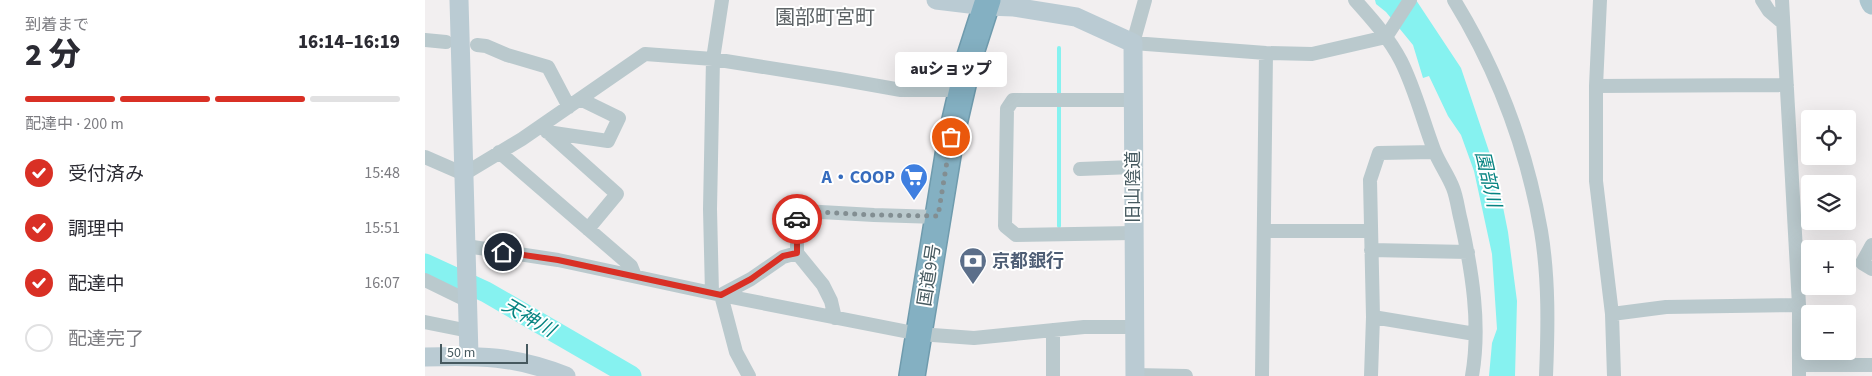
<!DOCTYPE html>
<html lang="ja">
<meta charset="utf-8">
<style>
body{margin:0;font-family:"Source Sans 3","Noto Sans JP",sans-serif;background:#f7f7f7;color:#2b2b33;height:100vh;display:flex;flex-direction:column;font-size:19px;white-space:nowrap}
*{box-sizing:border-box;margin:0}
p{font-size:16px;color:#7c7c81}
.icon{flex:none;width:28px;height:28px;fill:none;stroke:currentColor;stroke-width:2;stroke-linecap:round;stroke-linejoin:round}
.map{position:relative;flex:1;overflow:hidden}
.details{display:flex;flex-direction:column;background:#fff;width:425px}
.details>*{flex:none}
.fabs{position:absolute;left:1376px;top:110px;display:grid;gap:10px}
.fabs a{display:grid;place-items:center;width:55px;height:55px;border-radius:5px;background:#fff;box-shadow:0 5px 20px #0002;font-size:25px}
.scale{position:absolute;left:15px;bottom:12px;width:88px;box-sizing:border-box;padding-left:5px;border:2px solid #46595f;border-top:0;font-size:14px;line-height:18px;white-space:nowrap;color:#46595f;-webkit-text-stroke:4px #fff;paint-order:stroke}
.pin{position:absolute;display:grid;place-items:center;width:42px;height:42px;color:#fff;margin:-21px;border:2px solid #fff;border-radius:50%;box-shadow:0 1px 5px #0007}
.courier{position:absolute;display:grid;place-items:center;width:50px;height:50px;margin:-25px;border:4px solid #d93025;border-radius:50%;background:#fff;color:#222;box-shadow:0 1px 6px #0007}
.bubble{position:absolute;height:35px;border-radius:5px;background:#fff;box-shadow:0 5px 20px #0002;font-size:16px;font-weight:800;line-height:35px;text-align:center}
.head em{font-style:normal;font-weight:800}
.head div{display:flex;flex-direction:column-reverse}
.head{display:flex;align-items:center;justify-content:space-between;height:85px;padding:0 25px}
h1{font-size:32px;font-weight:800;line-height:38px}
.bar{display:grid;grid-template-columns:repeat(4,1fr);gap:8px 5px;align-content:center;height:60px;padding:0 25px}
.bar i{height:6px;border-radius:4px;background:#e1e1e2}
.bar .active{background:#d93025}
.bar p{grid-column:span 4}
ol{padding:0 25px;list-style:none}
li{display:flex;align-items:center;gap:15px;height:55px}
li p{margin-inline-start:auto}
li .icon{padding:5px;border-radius:50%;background:#d93025;color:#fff;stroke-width:4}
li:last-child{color:#7c7c81}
li i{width:28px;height:28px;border:2px solid #e1e1e2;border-radius:50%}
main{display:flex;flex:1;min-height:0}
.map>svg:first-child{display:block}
</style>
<main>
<section class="details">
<div class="head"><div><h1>2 分</h1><p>到着まで</p></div><em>16:14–16:19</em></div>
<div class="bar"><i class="active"></i><i class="active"></i><i class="active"></i><i></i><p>配達中 · 200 m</p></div>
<ol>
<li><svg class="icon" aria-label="check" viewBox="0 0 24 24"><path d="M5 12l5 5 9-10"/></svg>受付済み<p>15:48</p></li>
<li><svg class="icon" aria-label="check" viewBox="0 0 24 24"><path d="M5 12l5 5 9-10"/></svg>調理中<p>15:51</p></li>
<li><svg class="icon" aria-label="check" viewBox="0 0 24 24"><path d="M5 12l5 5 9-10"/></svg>配達中<p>16:07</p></li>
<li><i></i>配達完了</li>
</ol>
</section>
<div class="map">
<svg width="1447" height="376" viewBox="0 0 1447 376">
<rect width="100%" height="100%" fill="#f2eff0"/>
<path fill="#86f2f0" d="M950,0H991L1036,68L1071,172L1083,232L1092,301L1090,376H1064L1067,343L1072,329L1067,254L1049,171L1036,135L1023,116L1004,76L998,78L988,45L961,12L951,4Z"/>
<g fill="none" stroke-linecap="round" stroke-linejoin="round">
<path stroke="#86f2f0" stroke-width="4" d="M634,48V96
M634,103V226"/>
<path stroke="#86f2f0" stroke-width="21" d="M0,264L61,292L206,376"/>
<g stroke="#6f9bad" stroke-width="28">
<path id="highway" d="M487,376L526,137L544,59L563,0"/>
</g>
<path stroke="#bac9cd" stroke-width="14" d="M720,0L708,43L841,53L887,54L961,37L985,0
M930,0C947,19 964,38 976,61C990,89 998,121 1009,150C1014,163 1023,175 1028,188C1032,198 1033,210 1036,221C1047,271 1056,325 1047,376
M1029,0C1072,70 1102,150 1116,231C1124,279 1123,328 1121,376
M1175,0L1171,86V181L1187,314L1189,376
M1337,0L1344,11L1358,23
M1357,0L1374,305V376
M0,40L21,42
M52,45L61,46L82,55L123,67L144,107
M1171,86L1362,85
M708,100H588L582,109L580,226L591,235L708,233
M116,126L192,194L163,229
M122,132L183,141L194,118L155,99
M74,152L206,266L210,276
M0,157L39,174L97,139L220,54L288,59L414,79L476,90H536
M655,169L708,167
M839,231H946
M1447,245L1437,263L1447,269
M41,246L133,260L296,295L494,334L549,338L659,327H709
M946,250L1043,252
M0,280L43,301
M287,293L285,209L288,59L297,0
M1187,314L1241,307L1374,305
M948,317L1050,334
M410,318L406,301L398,285L372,253V215L378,211L449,215L513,217
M0,322L44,331
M628,330V376
M1374,365H1447
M710,375L761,376
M324,376L311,352L296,295L326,279L358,257L372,253
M837,376L841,53
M946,376L948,317L945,180L954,153L1009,152"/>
<path stroke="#bacbd3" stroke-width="19" d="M34,0L44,355
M511,0L561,6L589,7L651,17L708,43L710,376
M0,357C54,355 91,356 141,376"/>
<path stroke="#adc7d0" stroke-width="21" d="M1445,0L1447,4"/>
<use href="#highway" stroke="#84b0c2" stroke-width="25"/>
</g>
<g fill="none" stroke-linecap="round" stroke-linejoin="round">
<path stroke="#828e92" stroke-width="5" stroke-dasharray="0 9" d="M372,219V215L378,211L449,215L513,216L526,137"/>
<path stroke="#d93025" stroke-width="6" d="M78,252L133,260L296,295L326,279L358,256L372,253V219"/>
</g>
<defs>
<g id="supermarket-pin" transform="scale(1.4375)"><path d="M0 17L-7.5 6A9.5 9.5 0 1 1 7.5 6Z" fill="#3f7fe0" stroke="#fff"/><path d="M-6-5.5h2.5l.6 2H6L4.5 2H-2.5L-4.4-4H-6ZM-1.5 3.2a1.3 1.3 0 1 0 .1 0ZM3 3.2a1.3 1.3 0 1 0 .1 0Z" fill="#fff"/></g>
<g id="bank-pin" transform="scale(1.4375)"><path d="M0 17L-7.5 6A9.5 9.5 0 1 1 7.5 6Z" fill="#5c6f8a" stroke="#fff"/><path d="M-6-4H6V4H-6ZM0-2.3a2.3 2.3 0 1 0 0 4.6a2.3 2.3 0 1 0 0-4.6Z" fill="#fff"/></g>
</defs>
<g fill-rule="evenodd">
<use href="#supermarket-pin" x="489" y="177"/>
<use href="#bank-pin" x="548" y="261"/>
</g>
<g text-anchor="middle" stroke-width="4" stroke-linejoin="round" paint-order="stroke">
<g font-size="18" font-weight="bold" fill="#366cbe" stroke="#fff" text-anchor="end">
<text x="470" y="183">A・COOP</text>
</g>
<g font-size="18" fill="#46595f" stroke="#fff">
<text transform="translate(708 187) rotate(-90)" y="6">旧山陰道</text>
<text transform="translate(504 275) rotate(-81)" y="6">国道9号</text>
</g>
<g font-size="18" font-weight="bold" fill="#4e5e75" stroke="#fff" text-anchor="start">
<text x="567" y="267">京都銀行</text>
</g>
<g font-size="19" font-style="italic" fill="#078482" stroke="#fff">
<text transform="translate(1064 179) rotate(77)" y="7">園部川</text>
<text transform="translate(104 317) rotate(30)" y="7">天神川</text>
</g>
<g font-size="20" fill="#5c6265" stroke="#fff">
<text x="400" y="24">園部町宮町</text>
</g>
</g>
</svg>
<div class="fabs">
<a><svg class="icon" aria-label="locate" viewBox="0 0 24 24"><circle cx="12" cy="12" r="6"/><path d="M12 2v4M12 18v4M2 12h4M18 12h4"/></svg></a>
<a><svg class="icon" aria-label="layers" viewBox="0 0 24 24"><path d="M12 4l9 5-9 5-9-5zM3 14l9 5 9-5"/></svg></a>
<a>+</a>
<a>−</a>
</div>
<div class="scale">50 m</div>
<div class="pin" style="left:526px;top:137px;background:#ea580c"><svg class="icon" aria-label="bag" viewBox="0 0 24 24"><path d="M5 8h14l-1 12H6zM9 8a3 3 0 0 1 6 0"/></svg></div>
<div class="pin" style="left:78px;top:252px;background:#1f2937"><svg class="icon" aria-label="home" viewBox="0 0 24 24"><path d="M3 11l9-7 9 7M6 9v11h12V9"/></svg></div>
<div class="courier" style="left:372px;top:219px"><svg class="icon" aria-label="car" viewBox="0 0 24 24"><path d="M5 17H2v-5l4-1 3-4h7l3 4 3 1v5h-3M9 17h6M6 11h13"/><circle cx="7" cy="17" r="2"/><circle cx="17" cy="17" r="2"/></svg></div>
<div class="bubble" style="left:470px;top:52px;width:112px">auショップ</div>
</div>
</main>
